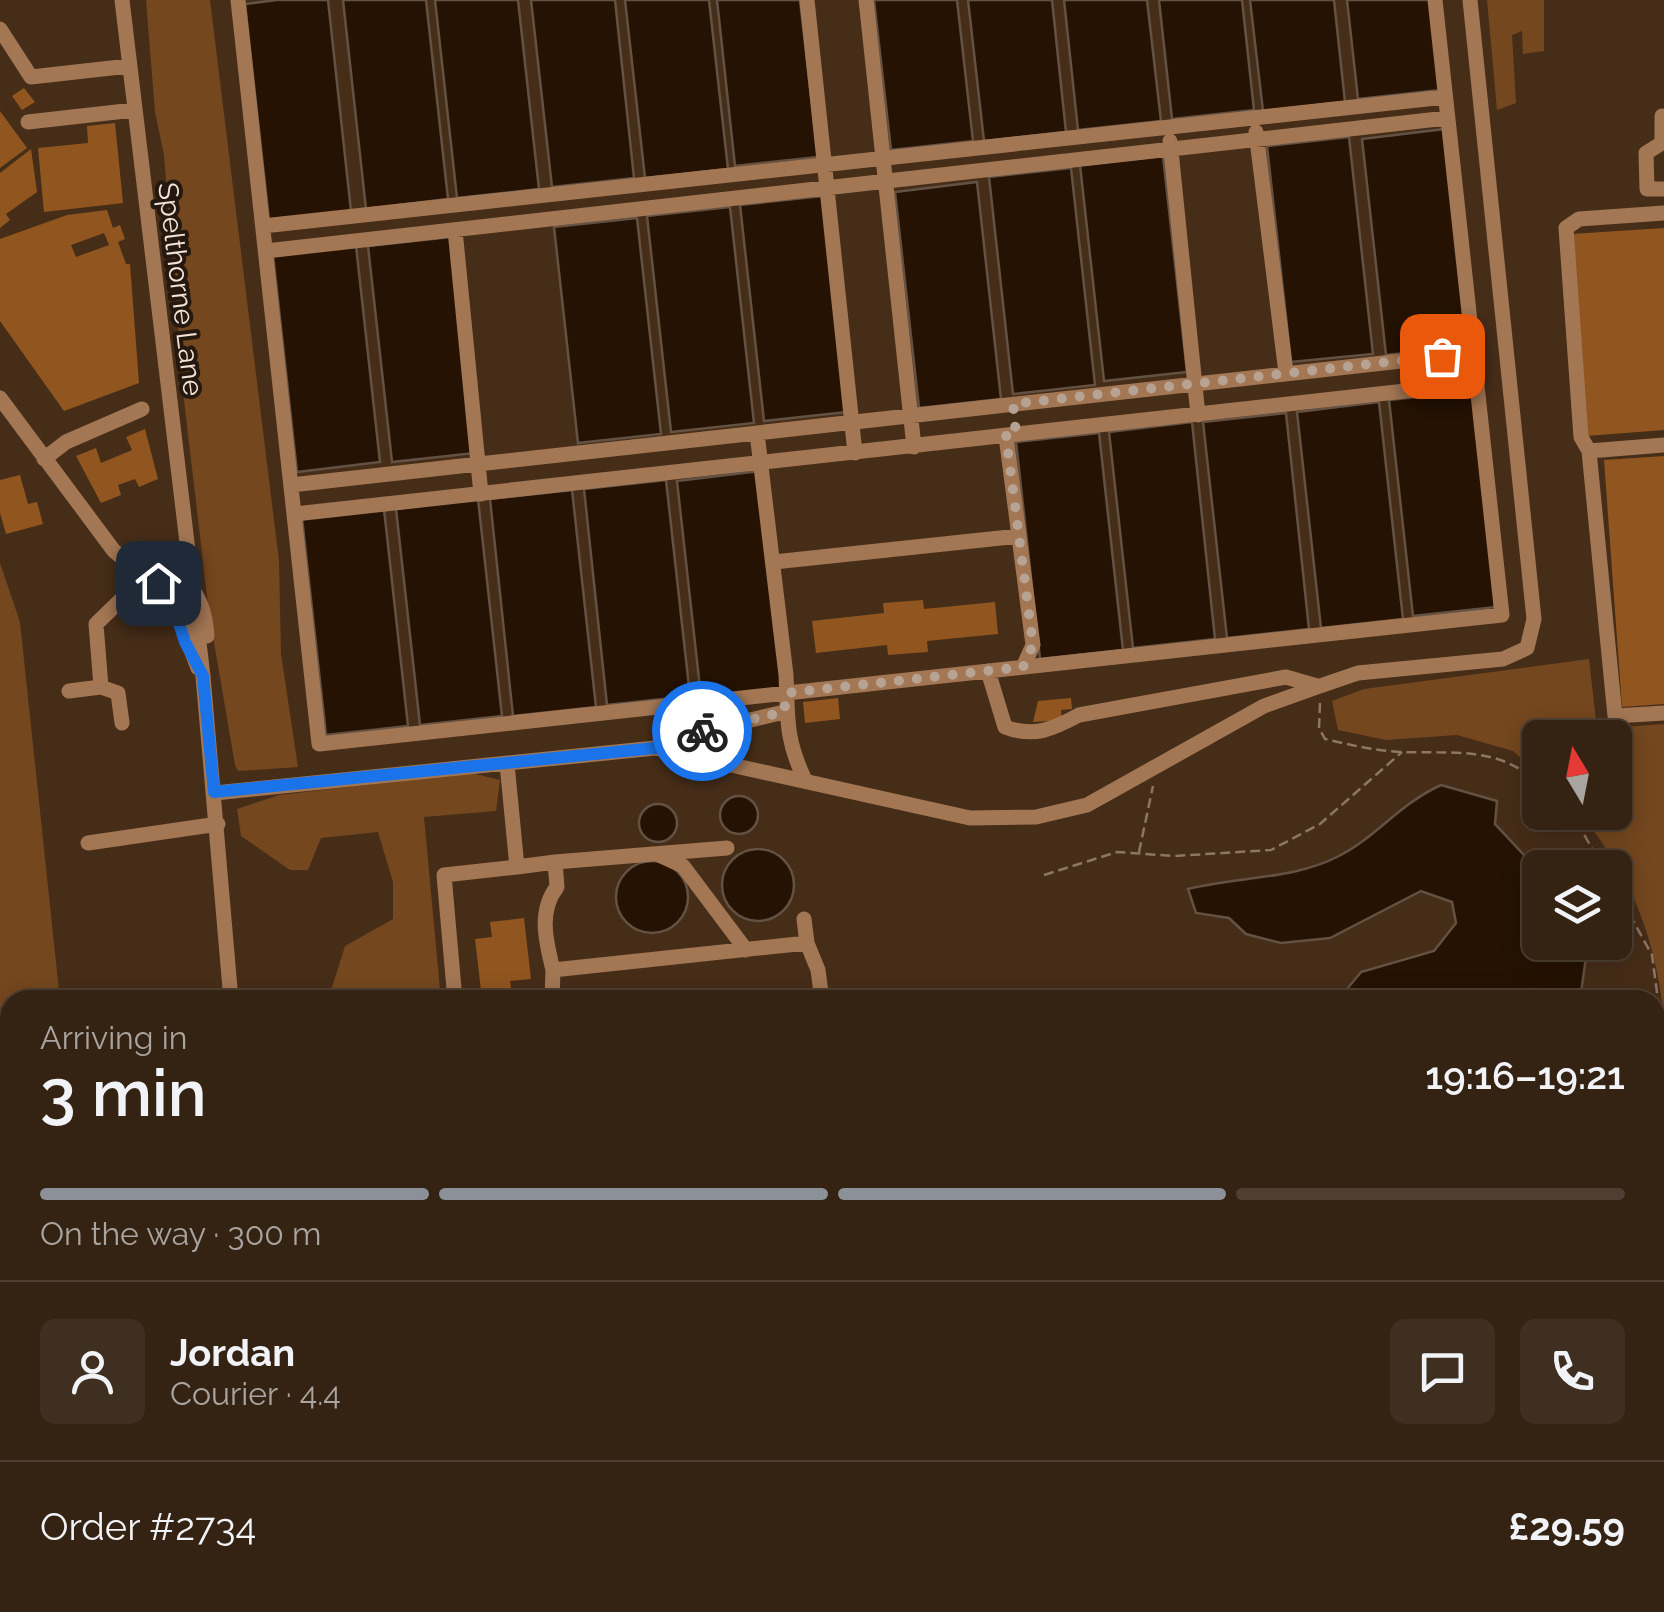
<!DOCTYPE html>
<meta charset="utf-8">
<style>
body{margin:0;font-family:Raleway,sans-serif;background:#3f2f20;color:#f1f3f6;height:100vh;display:flex;flex-direction:column;font-size:38px;white-space:nowrap}
*{box-sizing:border-box;margin:0}
p{font-size:32px;color:#a9a49f}
.icon{flex:none;width:55px;height:55px;fill:none;stroke:currentColor;stroke-width:2;stroke-linecap:round;stroke-linejoin:round}
.map{position:relative;flex:1;overflow:hidden}
.sheet{position:absolute;left:0px;top:990px;width:1665px;height:622px;display:flex;flex-direction:column;background:#342212;border-radius:30px 30px 0 0;box-shadow:0 5px 25px #0003,0 0 0 2px #4e3f32}
.sheet>*{flex:none}
.needle{width:65px;rotate:350deg}
.tools{position:absolute;left:1522px;top:720px;display:grid;gap:20px}
.tools a{display:grid;place-items:center;width:110px;height:110px;border-radius:15px;background:#342212;box-shadow:0 5px 25px #0003,0 0 0 2px #4e3f32;font-size:50px}
.pin{position:absolute;display:grid;place-items:center;width:85px;height:85px;color:#fff;margin:-42px;border-radius:20px;box-shadow:0 5px 15px #0006}
.courier{position:absolute;display:grid;place-items:center;width:100px;height:100px;margin:-50px;border:8px solid #1a73e8;border-radius:50%;background:#fff;color:#222;box-shadow:0 2px 12px #0007}
.head em{font-style:normal;font-weight:600}
.head div{display:flex;flex-direction:column-reverse}
.head{display:flex;align-items:center;justify-content:space-between;height:170px;padding:0 40px}
h1{font-size:65px;font-weight:600;line-height:75px}
.bar{display:grid;grid-template-columns:repeat(4,1fr);gap:15px 10px;align-content:center;height:120px;padding:0 40px}
.bar i{height:12px;border-radius:8px;background:#4e3f32}
.bar .current{background:#8c9099}
.bar p{grid-column:span 4}
.line{display:flex;align-items:center;gap:25px;padding:0 40px;border-top:2px solid #4e3f32}
.line div{flex:1}
.round{display:grid;place-items:center;flex:none;width:105px;height:105px;border-radius:15px;background:#3f2f20}
.map>svg:first-child{display:block}
</style>
<div class="map">
<svg width="1664" height="1612" viewBox="0 0 1664 1612">
<rect width="100%" height="100%" fill="#462d18"/>
<path fill="#74471f" d="M146,0H210L279,561L281,654L298,767L238,771L235,765L209,613L184,400L164,155L155,112Z
M1487,0H1544V51L1523,54L1522,31L1512,35L1516,103L1497,110Z
M0,563L20,622L60,1000H10V1602L23,1603L20,1612H0Z
M1589,659L1597,729L1664,724V1018C1655,935 1632,878 1580,813L1615,812V738H1540V775L1513,751L1457,735L1386,740L1338,730L1332,701L1364,689Z
M471,773L500,780L496,811L424,817L441,1000H328L345,946L393,919V882L378,832L321,838L308,870H290L241,836L237,809L279,795Z
M1664,1196V1401L1655,1411V1200Z
M1664,1537V1612H1599L1607,1603L1655,1602V1547Z"/>
<path fill="#251203" stroke="#635143" stroke-width="2.5" d="M277,0H328L351,211L269,220L245,4Z
M343,0H426L448,199L366,209Z
M435,0H518L539,189L457,198Z
M531,0H615L634,178L552,187Z
M625,0H709L728,169L645,178Z
M717,0H800L818,157L735,166Z
M874,0H957L973,141L891,150Z
M968,0H1052L1066,132L984,141Z
M1064,0H1147L1161,121L1078,130Z
M1159,0H1242L1254,110L1172,119Z
M1250,0H1334L1345,102L1263,111Z
M1347,0H1430L1440,90L1358,99Z
M1445,129L1469,346L1386,355L1362,139Z
M1349,137L1373,354L1291,362L1267,146Z
M1163,156L1187,372L1104,381L1080,165Z
M1071,168L1095,385L1013,394L989,177Z
M977,182L1001,399L919,408L895,192Z
M823,196L847,412L764,421L740,205Z
M730,207L754,423L671,432L647,216Z
M637,218L661,434L578,443L554,227Z
M451,237L475,453L392,462L368,246Z
M356,246L380,462L297,472L273,255Z
M1472,391L1496,607L1413,616L1389,400Z
M1379,402L1403,619L1321,628L1297,412Z
M1286,413L1309,629L1227,638L1203,422Z
M1192,422L1215,639L1133,648L1109,432Z
M1099,433L1123,650L1040,659L1016,442Z
M760,471L784,688L701,697L677,481Z
M666,480L690,696L607,705L584,489Z
M572,490L596,707L513,716L490,499Z
M478,499L502,716L420,725L396,509Z
M384,509L408,726L326,735L302,518Z
M1441,785L1497,801L1495,824L1540,872V942L1588,943L1580,1000H1338L1361,972L1434,951L1456,923L1452,902L1421,891L1330,938L1281,943L1246,934L1229,918L1196,913L1188,889C1239,876 1293,880 1339,856C1375,838 1398,805 1441,785Z
M720 815a19 19 0 1 1 38 0a19 19 0 1 1-38 0Z
M639 823a19 19 0 1 1 38 0a19 19 0 1 1-38 0Z
M722 885a36 36 0 1 1 72 0a36 36 0 1 1-72 0Z
M616 897a36 36 0 1 1 72 0a36 36 0 1 1-72 0Z
M860,1603V1602L1378,1603L1368,1612H858Z"/>
<path fill="#91561f" fill-rule="evenodd" d="M24,88L35,102L22,110L12,96Z
M0,111L27,148L0,168Z
M115,123L123,203L44,212L38,148L88,143L87,126Z
M31,149L37,192L6,214L10,220L0,228V173Z
M107,210L113,228L120,225L125,239L118,242L126,264H130L139,383L64,411L0,321V239L67,215ZM104,233L109,245L76,257L71,245Z
M1664,228V430L1586,436L1572,234Z
M145,429L158,479L139,487L135,479L118,485L121,495L101,503L76,456L96,448L101,463L132,450L126,437Z
M1664,456V704L1622,707L1604,460Z
M20,475L28,504L37,502L43,524L6,534L0,513V480Z
M923,600L924,609L995,602L998,634L927,641L928,652L888,655L887,645L816,653L812,621L884,613L883,603Z
M838,698L840,719L805,723L803,702Z
M1071,698L1072,709L1061,710L1062,720L1033,722L1038,701Z
M524,918L531,979L510,981L512,995L482,999L475,939L492,937L490,922Z"/>
<g fill="none" stroke-linecap="round" stroke-linejoin="round">
<path stroke="#8c7665" stroke-width="2.5" stroke-dasharray="10 5" stroke-linecap="butt" d="M1320,703L1319,728L1325,739C1351,745 1375,751 1402,752C1453,754 1502,745 1540,786
M1565,812L1581,829L1603,868
M1139,852L1153,786
M1044,875L1117,852L1175,856L1271,850L1320,824L1402,752
M1615,888L1652,955L1664,1045
M1655,1211L1664,1209
M626,1612L672,1602"/>
<path stroke="#a37754" stroke-width="15" d="M122,0L203,676L231,1000
M238,0L319,744L1502,615L1435,0
M807,0L855,453
M866,0L914,447
M0,29L31,77L129,66
M1662,116V143L1646,153L1647,189H1664
M28,122L134,110
M1256,132L1286,373
M1170,141L1198,415
M263,226L1445,97
M455,230L481,494
M266,251L1447,118
M0,398L114,551L171,596L198,668
M757,433L786,675C788,719 785,738 805,780
M1006,436L1033,645L1023,667
M1664,445L1589,451L1615,716L1664,713
M1589,451L1581,437L1566,228L1579,219L1664,213
M44,459L66,442L142,409
M291,485L1473,353
M295,514L1477,383
M774,562L1019,536
M140,569C186,570 204,592 207,636
M988,671L1005,727C1034,738 1053,729 1079,715L1286,677L1317,686
M69,691L101,687
M122,723L118,693L101,687L96,624L130,591L140,569
M655,748L684,736L784,712
M215,793L655,748L970,818L1036,817L1087,805L1264,706L1317,687L1358,673L1503,659L1527,648L1534,619L1470,0
M88,843L218,824
M661,856L683,866L746,950
M555,862L727,848
M517,867L555,862L557,887C538,911 546,942 553,970L807,943L818,970L822,1000
M804,919L807,943
M455,1000L444,875L517,867L507,764
M552,1000L553,970
M152,1602L171,1607L170,1612
M103,1612L110,1602
M248,1612L249,1602"/>
<path stroke="#eee" stroke-width="22" d="M1655,1440L1664,1430
M1655,1510L1664,1500
M1506,1612L1514,1602
M1567,1612L1575,1602"/>
</g>
<g fill="none" stroke-linecap="round" stroke-linejoin="round">
<path stroke="#b7a394" stroke-width="10" stroke-dasharray="0 18" d="M702,731L784,712L787,693L1023,667L1033,645L1006,436L1016,435L1013,404L1442,356"/>
<path stroke="#1a73e8" stroke-width="12" d="M158,583L170,596L185,642L203,676L214,792L655,748L702,731"/>
</g>
<g text-anchor="middle" stroke-width="8" stroke-linejoin="round" paint-order="stroke">
<g font-size="28" fill="#f4e3d7" stroke="#24180f">
<text transform="translate(181 289) rotate(83)" y="10">Spelthorne Lane</text>
</g>
</g>
</svg>
<div class="tools">
<a><svg class="needle" viewBox="-14 -14 28 28"><path d="M0-13l5 13h-10z" fill="#e53935"/><path d="M0 13l5-13h-10z" fill="#a9a49f"/></svg></a>
<a><svg class="icon" aria-label="layers" viewBox="0 0 24 24"><path d="M12 4l9 5-9 5-9-5zM3 14l9 5 9-5"/></svg></a>
</div>
<div class="pin" style="left:1442px;top:356px;background:#ea580c"><svg class="icon" aria-label="bag" viewBox="0 0 24 24"><path d="M5 8h14l-1 12H6zM9 8a3 3 0 0 1 6 0"/></svg></div>
<div class="pin" style="left:158px;top:583px;background:#1f2937"><svg class="icon" aria-label="home" viewBox="0 0 24 24"><path d="M3 11l9-7 9 7M6 9v11h12V9"/></svg></div>
<div class="courier" style="left:702px;top:731px"><svg class="icon" aria-label="bike" viewBox="0 0 24 24"><circle cx="6" cy="16" r="4"/><circle cx="18" cy="16" r="4"/><path d="M6 16l4-8h5l3 8M10 8l3 8H6M13 5h3"/></svg></div>
<section class="sheet">
<div class="head"><div><h1>3 min</h1><p>Arriving in</p></div><em>19:16–19:21</em></div>
<div class="bar"><i class="current"></i><i class="current"></i><i class="current"></i><i></i><p>On the way · 300 m</p></div>
<div class="line" style="height:180px"><a class="round"><svg class="icon" aria-label="person" viewBox="0 0 24 24"><circle cx="12" cy="8" r="4"/><path d="M4 21q1-7 8-7t8 7"/></svg></a><div><b>Jordan</b><p>Courier · 4.4</p></div><a class="round"><svg class="icon" aria-label="chat" viewBox="0 0 24 24"><path d="M4 5h16v11H9l-5 4z"/></svg></a><a class="round"><svg class="icon" aria-label="phone" viewBox="0 0 24 24"><path d="M5 4h4l2 5-3 2q2 4 5 5l2-3 5 2v4C11 20 4 13 5 4z"/></svg></a></div>
<div class="line" style="height:130px"><div>Order #2734</div><b>£29.59</b></div>
</section>
</div>
